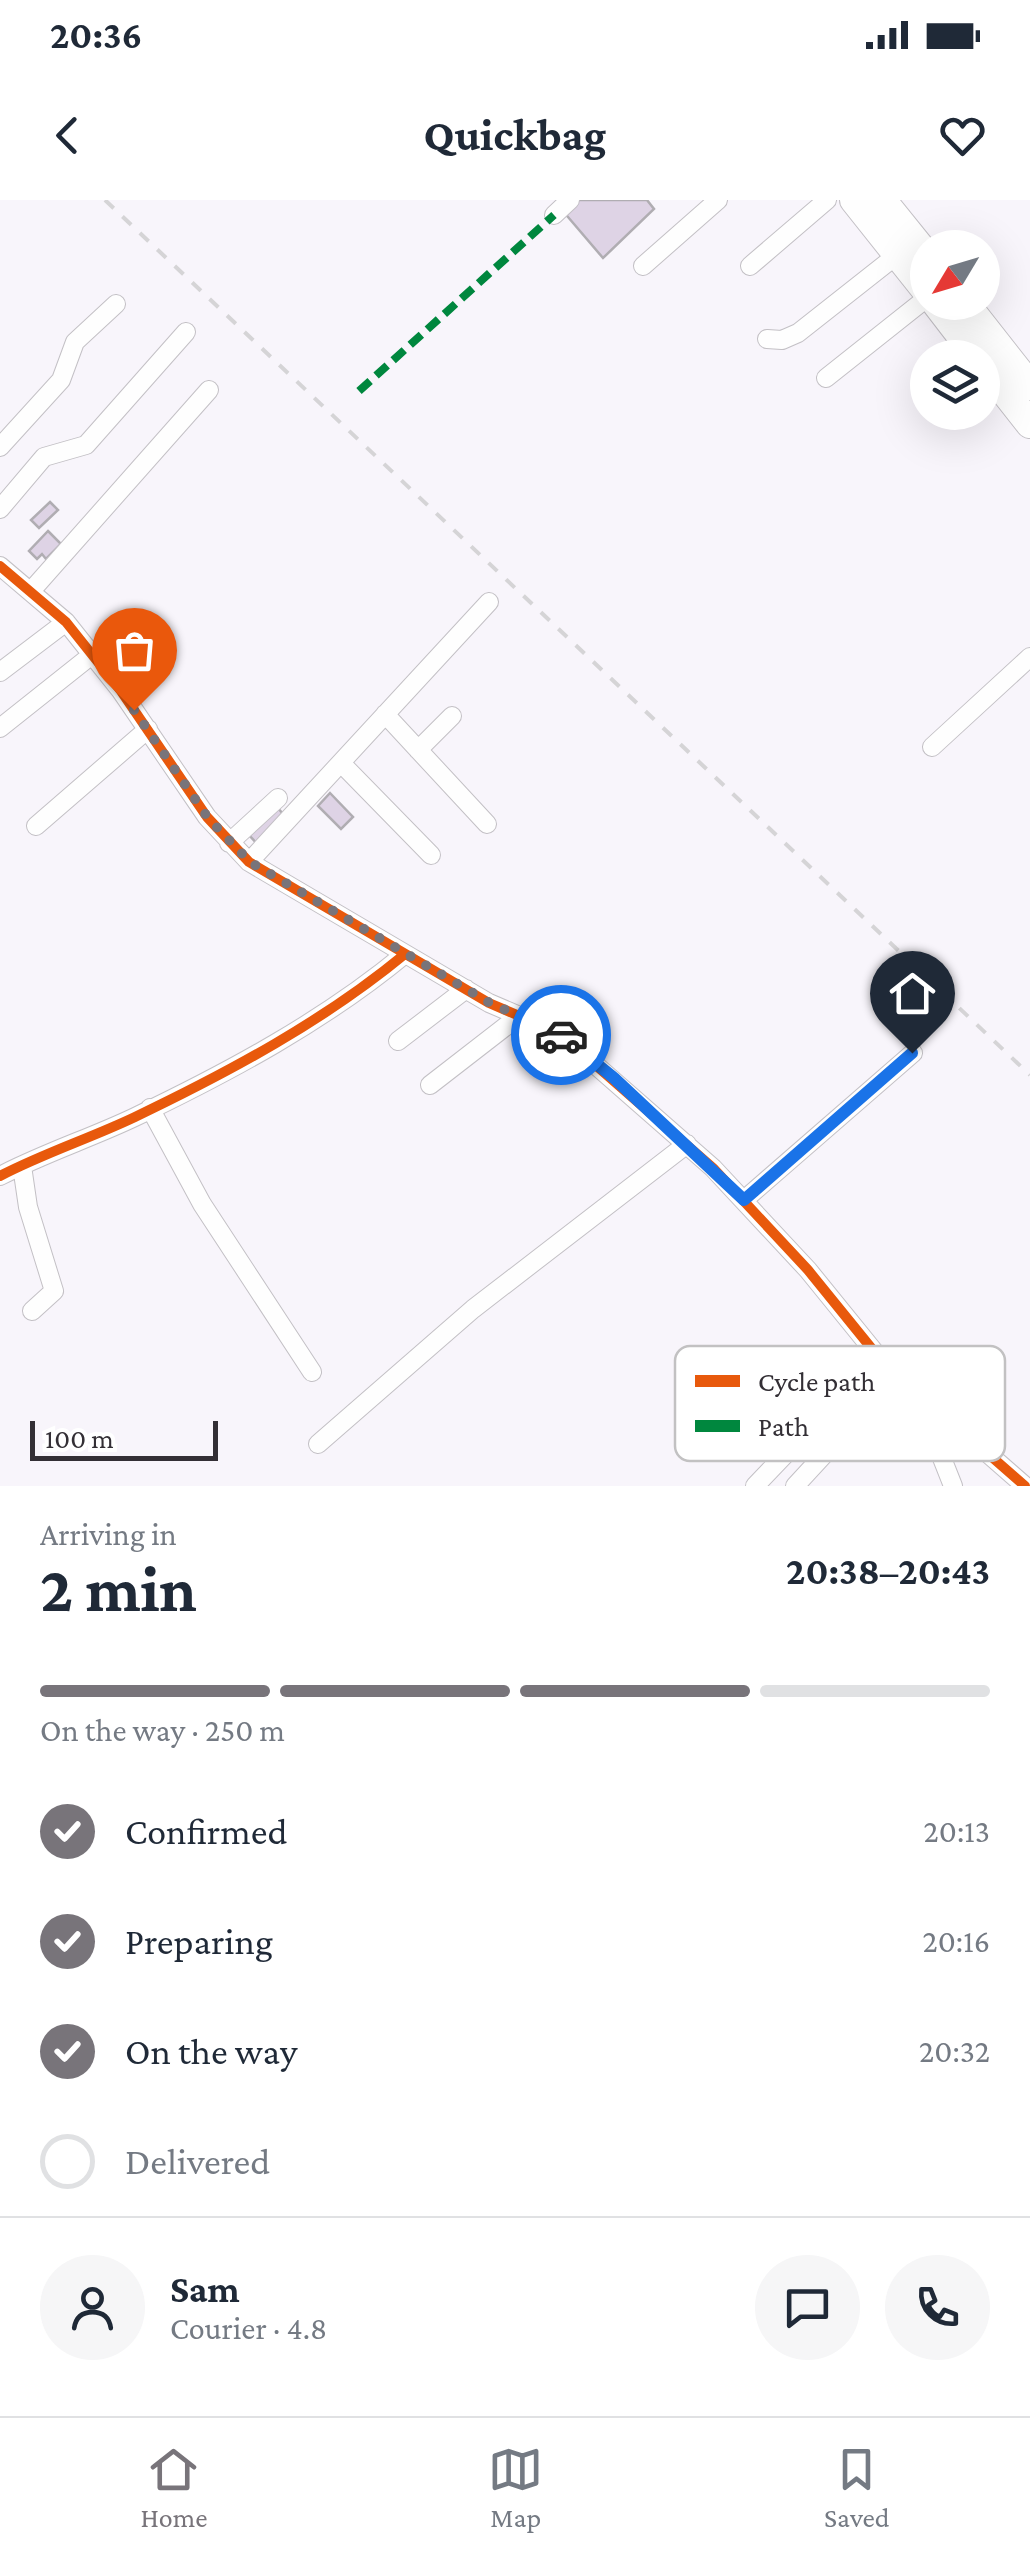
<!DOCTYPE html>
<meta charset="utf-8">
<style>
body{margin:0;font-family:"Crimson Pro",serif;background:#f6f6f7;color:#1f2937;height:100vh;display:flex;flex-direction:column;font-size:38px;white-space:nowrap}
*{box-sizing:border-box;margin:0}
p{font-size:32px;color:#747a83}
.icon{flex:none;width:55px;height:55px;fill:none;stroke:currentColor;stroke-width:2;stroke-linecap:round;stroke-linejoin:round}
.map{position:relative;height:1286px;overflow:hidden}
.details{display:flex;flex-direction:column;background:#fff;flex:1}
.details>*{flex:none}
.needle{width:65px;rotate:232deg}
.buttons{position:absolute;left:910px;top:30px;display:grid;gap:20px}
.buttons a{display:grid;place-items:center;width:90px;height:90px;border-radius:50%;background:#fff;box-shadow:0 10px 40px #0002;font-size:50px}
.scale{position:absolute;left:30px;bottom:25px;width:188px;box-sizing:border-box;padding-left:10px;border:5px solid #332f35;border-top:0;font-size:28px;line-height:35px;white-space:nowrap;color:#332f35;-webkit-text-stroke:8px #fff;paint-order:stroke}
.pin{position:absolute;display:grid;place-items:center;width:85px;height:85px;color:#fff;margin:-102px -42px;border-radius:50% 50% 50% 0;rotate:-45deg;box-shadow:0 0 10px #0007}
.pin .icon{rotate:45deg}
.courier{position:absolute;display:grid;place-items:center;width:100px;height:100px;margin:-50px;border:8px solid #1a73e8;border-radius:50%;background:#fff;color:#222;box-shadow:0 2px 12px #0007}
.head em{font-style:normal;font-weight:700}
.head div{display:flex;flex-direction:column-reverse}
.head{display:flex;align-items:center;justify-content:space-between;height:170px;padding:0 40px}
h1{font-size:65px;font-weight:700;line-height:75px}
.bar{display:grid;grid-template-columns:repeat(4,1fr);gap:15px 10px;align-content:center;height:120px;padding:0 40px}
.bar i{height:12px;border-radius:8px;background:#e0e1e3}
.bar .current{background:#78747a}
.bar p{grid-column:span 4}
.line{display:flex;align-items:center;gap:25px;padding:0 40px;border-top:2px solid #e0e1e3}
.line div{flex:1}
.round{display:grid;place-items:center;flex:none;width:105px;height:105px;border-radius:52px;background:#f6f6f7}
ol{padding:0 40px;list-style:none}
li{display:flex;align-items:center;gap:30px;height:110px}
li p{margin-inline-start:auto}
li .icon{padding:10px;border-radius:50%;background:#78747a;color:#fff;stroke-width:4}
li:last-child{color:#747a83}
li i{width:55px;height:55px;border:5px solid #e0e1e3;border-radius:50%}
.status{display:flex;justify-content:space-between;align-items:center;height:70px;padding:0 50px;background:#fff;direction:ltr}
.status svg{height:28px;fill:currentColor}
header{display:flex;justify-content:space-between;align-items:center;height:130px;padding:0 40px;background:#fff;font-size:45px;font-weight:700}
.dock{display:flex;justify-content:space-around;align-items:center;height:140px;border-top:2px solid #e0e1e3;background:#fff;font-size:28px;color:#747a83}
.dock a{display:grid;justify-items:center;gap:5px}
.dock .current{color:#78747a}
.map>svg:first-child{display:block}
</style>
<div class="status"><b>20:36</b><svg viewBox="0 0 49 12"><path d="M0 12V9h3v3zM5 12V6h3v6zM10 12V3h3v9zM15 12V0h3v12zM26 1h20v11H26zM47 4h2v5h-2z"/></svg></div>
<header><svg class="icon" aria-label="back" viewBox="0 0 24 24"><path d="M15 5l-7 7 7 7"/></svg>Quickbag<svg class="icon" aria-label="heart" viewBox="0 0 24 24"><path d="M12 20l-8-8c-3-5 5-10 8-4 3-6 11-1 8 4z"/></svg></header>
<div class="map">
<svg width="1030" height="1286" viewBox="0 0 1030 1286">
<rect width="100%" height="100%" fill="#f8f5fb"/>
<path fill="#ded3e5" stroke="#b0adb2" stroke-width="2.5" d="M574,0H647L654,9L603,58L562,10Z
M50,302L58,310L39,328L31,320Z
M48,331L61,344L46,359L42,354L37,359L29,351Z
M330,593L353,617L341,629L318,606Z
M278,608L288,620L259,646L249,635Z"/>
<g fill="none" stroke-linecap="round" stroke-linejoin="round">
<g stroke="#c3c0c5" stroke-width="20">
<path id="minor" d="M554,15L570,0
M643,66L718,0
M750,66L827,0
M767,139L782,140L798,133L897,55
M826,178L928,97
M0,247L61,180L75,142L116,104
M0,309L44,257L86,245L186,132
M0,366L66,422L121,491L207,617L249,662L489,803L559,833L713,968L808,1070L881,1160L1025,1286
M31,391L209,190
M0,472L66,422
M385,514L487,624
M0,528L93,454
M932,547L1030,457
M418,550L452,516
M341,563L431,655
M36,626L148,529
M229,643L278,598
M249,662L489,402
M398,841L466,789
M430,885L519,816
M150,908L202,1004L312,1172
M22,966L28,1007L54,1091L32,1111
M0,976C44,953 91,938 135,917C229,872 324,821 405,754
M744,1000L913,853
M938,1212L936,1243L953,1286
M318,1244L473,1109L687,944
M755,1286L838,1199L851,1198L867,1208L900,1177
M795,1286L867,1208"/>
</g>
<g stroke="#c3c0c5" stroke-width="30">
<path id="highway" d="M854,0L928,93
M882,0L928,57
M935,102L978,158
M964,102L1030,186
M982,163L1030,224"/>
</g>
<use href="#minor" stroke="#fefefe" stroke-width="18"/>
<use href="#highway" stroke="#fefefe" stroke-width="28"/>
<path stroke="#d5d4d6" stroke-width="4" stroke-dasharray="12 12" stroke-linecap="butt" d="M105,0L1030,875"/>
<path stroke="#00873e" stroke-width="8" stroke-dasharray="15 8" stroke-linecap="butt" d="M359,191L554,15"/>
<g stroke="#fff" stroke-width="16">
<path id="cycleway" d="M0,366L66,422L121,491L207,617L249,662L489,803L559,833L713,968L808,1070L881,1160L1025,1286
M0,976C44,953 91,938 135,917C229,872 324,821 405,754"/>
</g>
<use href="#cycleway" stroke="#e8590c" stroke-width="10"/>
</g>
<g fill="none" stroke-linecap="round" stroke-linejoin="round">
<path stroke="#78747a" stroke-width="10" stroke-dasharray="0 18" d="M134,510L208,618L250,662L490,803L561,835"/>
<path stroke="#1a73e8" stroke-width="12" d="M561,835L614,878L744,1000L912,853"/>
</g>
<rect x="675" y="1146" width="330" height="115" rx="15" fill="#fff" stroke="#c2c1c2" stroke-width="2.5"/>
<rect x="695" y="1175" width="45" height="12" fill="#e8590c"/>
<rect x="695" y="1220" width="45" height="12" fill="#00873e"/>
<g font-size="28" fill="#332f35">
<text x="758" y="1191">Cycle path</text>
<text x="758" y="1236">Path</text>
</g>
</svg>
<div class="buttons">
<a><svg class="needle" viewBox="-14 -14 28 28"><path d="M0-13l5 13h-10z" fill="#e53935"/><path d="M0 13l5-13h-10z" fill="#747a83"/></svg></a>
<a><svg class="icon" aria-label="layers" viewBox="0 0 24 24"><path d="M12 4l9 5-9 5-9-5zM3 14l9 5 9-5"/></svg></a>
</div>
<div class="scale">100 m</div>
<div class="pin" style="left:134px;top:510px;background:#ea580c"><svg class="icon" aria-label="bag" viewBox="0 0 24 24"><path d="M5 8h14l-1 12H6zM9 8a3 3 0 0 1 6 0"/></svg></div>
<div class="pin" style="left:912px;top:853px;background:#1f2937"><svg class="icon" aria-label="home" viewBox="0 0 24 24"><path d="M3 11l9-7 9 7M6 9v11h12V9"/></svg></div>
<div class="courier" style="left:561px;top:835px"><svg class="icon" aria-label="car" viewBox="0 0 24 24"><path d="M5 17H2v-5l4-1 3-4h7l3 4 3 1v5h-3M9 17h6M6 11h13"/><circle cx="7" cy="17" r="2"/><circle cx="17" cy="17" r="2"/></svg></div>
</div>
<section class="details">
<div class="head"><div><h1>2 min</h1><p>Arriving in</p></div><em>20:38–20:43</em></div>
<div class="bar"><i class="current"></i><i class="current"></i><i class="current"></i><i></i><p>On the way · 250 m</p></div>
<ol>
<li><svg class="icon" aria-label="check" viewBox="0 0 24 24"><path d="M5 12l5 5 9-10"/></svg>Confirmed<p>20:13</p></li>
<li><svg class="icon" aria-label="check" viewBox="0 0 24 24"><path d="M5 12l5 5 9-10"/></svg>Preparing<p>20:16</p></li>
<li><svg class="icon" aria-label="check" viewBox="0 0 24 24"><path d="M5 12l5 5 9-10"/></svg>On the way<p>20:32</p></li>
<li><i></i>Delivered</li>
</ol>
<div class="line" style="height:180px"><a class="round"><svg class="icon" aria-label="person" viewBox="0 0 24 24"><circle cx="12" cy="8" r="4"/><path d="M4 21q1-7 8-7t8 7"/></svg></a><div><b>Sam</b><p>Courier · 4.8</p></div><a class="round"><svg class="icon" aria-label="chat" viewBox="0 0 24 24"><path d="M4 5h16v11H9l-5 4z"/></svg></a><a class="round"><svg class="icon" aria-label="phone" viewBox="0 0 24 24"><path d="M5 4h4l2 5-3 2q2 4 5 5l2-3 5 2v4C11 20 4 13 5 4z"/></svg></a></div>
</section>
<nav class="dock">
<a class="current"><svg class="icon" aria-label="home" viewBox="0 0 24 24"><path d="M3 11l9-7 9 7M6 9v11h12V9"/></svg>Home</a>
<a><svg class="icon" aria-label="map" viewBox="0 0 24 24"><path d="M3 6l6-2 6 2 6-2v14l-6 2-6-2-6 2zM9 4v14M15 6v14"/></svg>Map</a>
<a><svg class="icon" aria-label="saved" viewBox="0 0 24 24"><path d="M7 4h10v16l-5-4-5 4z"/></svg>Saved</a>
</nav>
